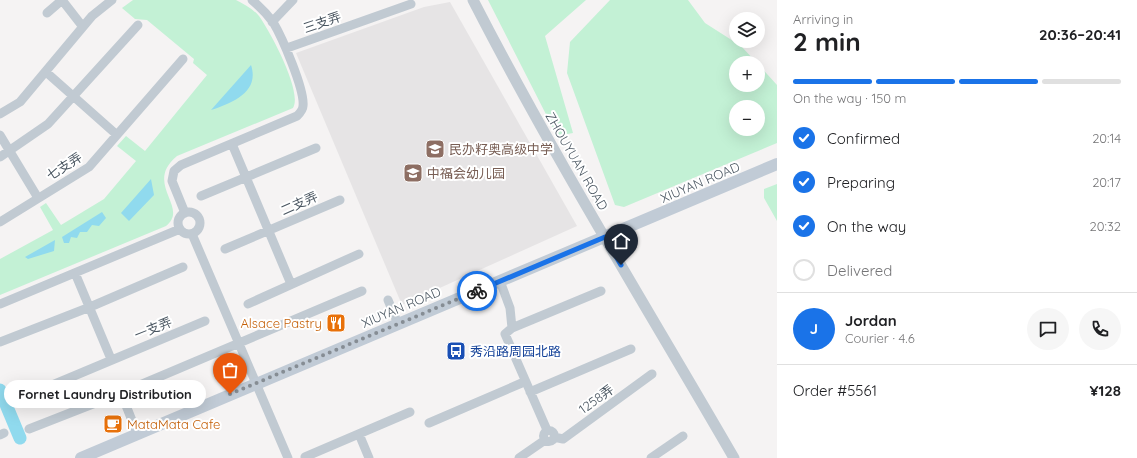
<!DOCTYPE html>
<meta charset="utf-8">
<style>
body{margin:0;font-family:Quicksand,"Noto Sans SC",sans-serif;background:#f6f6f6;color:#202124;height:100vh;display:flex;flex-direction:column;font-size:15px;white-space:nowrap}
*{box-sizing:border-box;margin:0}
p{font-size:13px;color:#757577}
.icon{flex:none;width:22px;height:22px;fill:none;stroke:currentColor;stroke-width:2;stroke-linecap:round;stroke-linejoin:round}
.map{position:relative;flex:1;overflow:hidden}
.drawer{display:flex;flex-direction:column;background:#fff;width:360px}
.drawer>*{flex:none}
.tools{position:absolute;left:729px;top:12px;display:grid;gap:8px}
.tools a{display:grid;place-items:center;width:36px;height:36px;border-radius:50%;background:#fff;box-shadow:0 4px 16px #0002;font-size:20px}
.pin{position:absolute;display:grid;place-items:center;width:34px;height:34px;color:#fff;margin:-41px -17px;border-radius:50% 50% 50% 0;rotate:-45deg;box-shadow:0 0 4px #0007}
.pin .icon{rotate:45deg}
.courier{position:absolute;display:grid;place-items:center;width:40px;height:40px;margin:-20px;border:3px solid #1a73e8;border-radius:50%;background:#fff;color:#222;box-shadow:0 1px 5px #0007}
.bubble{position:absolute;height:28px;border-radius:14px;background:#fff;box-shadow:0 4px 16px #0002;font-size:13px;font-weight:700;line-height:28px;text-align:center}
.headline em{font-style:normal;font-weight:700}
.headline div{display:flex;flex-direction:column-reverse}
.headline{display:flex;align-items:center;justify-content:space-between;height:68px;padding:0 16px}
h1{font-size:26px;font-weight:700;line-height:30px}
.bar{display:grid;grid-template-columns:repeat(4,1fr);gap:6px 4px;align-content:center;height:48px;padding:0 16px}
.bar i{height:5px;border-radius:3px;background:#e0e0e0}
.bar .active{background:#1a73e8}
.bar p{grid-column:span 4}
.line{display:flex;align-items:center;gap:10px;padding:0 16px;border-top:1px solid #e0e0e0}
.line div{flex:1}
.round{display:grid;place-items:center;flex:none;width:42px;height:42px;border-radius:21px;background:#f6f6f6}
ol{padding:0 16px;list-style:none}
li{display:flex;align-items:center;gap:12px;height:44px}
li p{margin-inline-start:auto}
li .icon{padding:4px;border-radius:50%;background:#1a73e8;color:#fff;stroke-width:4}
li:last-child{color:#757577}
li i{width:22px;height:22px;border:2px solid #e0e0e0;border-radius:50%}
main{display:flex;flex:1;min-height:0}
.map>svg:first-child{display:block}
</style>
<main>
<div class="map">
<svg width="777" height="458" viewBox="0 0 777 458">
<rect width="100%" height="100%" fill="#f5f3f3"/>
<path fill="#e6e4e5" d="M450,2L577,226L402,305L296,53L424,7Z"/>
<path fill="#c3f1d5" fill-rule="evenodd" d="M133,0H236C244,4 253,9 259,16C270,31 303,92 293,108L177,156C143,184 190,207 166,226L0,295V259L53,230L40,207L46,203L61,225L104,199L136,161L117,146L126,136L145,151L207,75L193,63L194,59L147,20L135,19L122,8Z
M488,0H586L545,36L573,133L557,136Z
M610,0H688L705,23L741,46L757,63H736V85H758V64L777,85V143L624,207L615,205L567,73L570,42ZM736,107H758V129H736Z
M777,184V221L764,198V189Z"/>
<path fill="#90daee" d="M251,65C260,92 232,103 211,110Z
M151,179L154,195L129,221L121,213Z
M102,212L106,218L99,226L92,225L87,232H80L77,238L71,237L69,243H64L62,237Z
M55,240L54,251L28,259L25,257Z"/>
<g fill="none" stroke-linecap="round" stroke-linejoin="round">
<path stroke="#90daee" stroke-width="13" d="M0,390L20,438"/>
<path stroke="#c1cad2" stroke-width="9" d="M62,0L83,27
M47,13L62,0
M272,22L293,0
M287,48L411,4
M46,72L117,135
M0,114L20,102L92,16L112,0
M0,135L38,198
M232,144L291,284
M0,157L48,124L138,25
M201,196L316,148
M178 223a11 11 0 1 1 22 0a11 11 0 1 1-22 0Z
M185,213L172,181L174,171L181,165L297,116C300,113 303,110 303,106C305,90 282,37 273,22C267,14 259,6 252,0
M0,222L89,167L183,59
M192,234L288,458
M225,249L340,200
M75,273L111,359
M500,281L510,308L512,328L505,334L547,430
M388,300L398,324
M0,304L180,229
M248,304L359,254
M512,328L601,291
M0,342L90,307L183,267
M530,392L631,349
M121,393L137,433
M19,399L205,321
M429,423L524,382
M29,429L121,393L362,291
M543.5 436a5.5 5.5 0 1 1 11 0a5.5 5.5 0 1 1-11 0Z
M359,434L369,458
M0,435L4,433
M554,437L563,439L652,374
M305,457L410,412
M519,458L545,440
M651,458L683,436"/>
<path stroke="#c1cad2" stroke-width="11" d="M473,0C553,156 646,306 734,458"/>
<path stroke="#c1cbd6" stroke-width="12" d="M81,458L777,164"/>
</g>
<g fill="none" stroke-linecap="round" stroke-linejoin="round">
<path stroke="#868d94" stroke-width="4" stroke-dasharray="0 7.2" d="M230,394L477,291"/>
<path stroke="#1a73e8" stroke-width="5" d="M477,291L605,237L621,265"/>
</g>
<defs>
<g id="school-square" transform="scale(1)"><rect x="-9" y="-9" width="18" height="18" rx="4" fill="#8d6e63" stroke="#fff"/><path d="M0-5L7-2L0 1L-7-2ZM-4 1L0 2.5L4 1V4Q0 6-4 4Z" fill="#fff"/></g>
<g id="restaurant-square" transform="scale(1)"><rect x="-9" y="-9" width="18" height="18" rx="4" fill="#e8710a" stroke="#fff"/><path d="M-5-6h1v4h1v-4h1v4h1v-4h1v5L-1.5 .5V6h-2V.5L-5-1ZM5-6V6H3V1.5H1.5Q1.5-4 5-6Z" fill="#fff"/></g>
<g id="bus-square" transform="scale(1)"><rect x="-9" y="-9" width="18" height="18" rx="4" fill="#1a4fb4" stroke="#fff"/><path d="M-5-6H5V4H4V6H2V4H-2V6H-4V4H-5ZM-3.5-4V0h7V-4ZM-3.5 1.2v1.5H-2V1.2ZM2 1.2v1.5H3.5V1.2Z" fill="#fff"/></g>
<g id="cafe-square" transform="scale(1)"><rect x="-9" y="-9" width="18" height="18" rx="4" fill="#e8710a" stroke="#fff"/><path d="M-5.5-4.5H6V0H3Q3 3.5 0 3.5H-2.5Q-5.5 3.5-5.5 0ZM3-3.2v2h1.7v-2ZM-6 4.5H4V6H-6Z" fill="#fff"/></g>
</defs>
<g fill-rule="evenodd">
<use href="#school-square" x="435" y="149"/>
<use href="#school-square" x="413" y="173"/>
<use href="#restaurant-square" x="336" y="323"/>
<use href="#bus-square" x="456" y="351"/>
<use href="#cafe-square" x="113" y="424"/>
</g>
<g text-anchor="middle" stroke-width="4" stroke-linejoin="round" paint-order="stroke">
<g font-size="13" fill="#4a5661" stroke="#fff">
<text transform="translate(322 22) rotate(-19)" y="5">三支弄</text>
<text transform="translate(577 161) rotate(60)" y="5">ZHOUYUAN ROAD</text>
<text transform="translate(64 166) rotate(-33)" y="5">七支弄</text>
<text transform="translate(700 182) rotate(-23)" y="5">XIUYAN ROAD</text>
<text transform="translate(299 203) rotate(-24)" y="5">二支弄</text>
<text transform="translate(401 307) rotate(-23)" y="5">XIUYAN ROAD</text>
<text transform="translate(153 328) rotate(-22)" y="5">一支弄</text>
<text transform="translate(596 399) rotate(-36)" y="5">1258弄</text>
</g>
<g font-size="13" fill="#785e54" stroke="#fff" text-anchor="start">
<text x="449" y="154">民办籽奥高级中学</text>
<text x="427" y="178">中福会幼儿园</text>
</g>
<g font-size="13" fill="#c56008" stroke="#fff" text-anchor="end">
<text x="322" y="328">Alsace Pastry</text>
<text x="127" y="429" text-anchor="start">MataMata Cafe</text>
</g>
<g font-size="13" fill="#164399" stroke="#fff" text-anchor="start">
<text x="470" y="356">秀沿路周园北路</text>
</g>
</g>
</svg>
<div class="tools">
<a><svg class="icon" aria-label="layers" viewBox="0 0 24 24"><path d="M12 4l9 5-9 5-9-5zM3 14l9 5 9-5"/></svg></a>
<a>+</a>
<a>−</a>
</div>
<div class="pin" style="left:230px;top:394px;background:#ea580c"><svg class="icon" aria-label="bag" viewBox="0 0 24 24"><path d="M5 8h14l-1 12H6zM9 8a3 3 0 0 1 6 0"/></svg></div>
<div class="pin" style="left:621px;top:265px;background:#1f2937"><svg class="icon" aria-label="home" viewBox="0 0 24 24"><path d="M3 11l9-7 9 7M6 9v11h12V9"/></svg></div>
<div class="courier" style="left:477px;top:291px"><svg class="icon" aria-label="bike" viewBox="0 0 24 24"><circle cx="6" cy="16" r="4"/><circle cx="18" cy="16" r="4"/><path d="M6 16l4-8h5l3 8M10 8l3 8H6M13 5h3"/></svg></div>
<div class="bubble" style="left:4px;top:380px;width:202px">Fornet Laundry Distribution</div>
</div>
<section class="drawer">
<div class="headline"><div><h1>2 min</h1><p>Arriving in</p></div><em>20:36–20:41</em></div>
<div class="bar"><i class="active"></i><i class="active"></i><i class="active"></i><i></i><p>On the way · 150 m</p></div>
<ol>
<li><svg class="icon" aria-label="check" viewBox="0 0 24 24"><path d="M5 12l5 5 9-10"/></svg>Confirmed<p>20:14</p></li>
<li><svg class="icon" aria-label="check" viewBox="0 0 24 24"><path d="M5 12l5 5 9-10"/></svg>Preparing<p>20:17</p></li>
<li><svg class="icon" aria-label="check" viewBox="0 0 24 24"><path d="M5 12l5 5 9-10"/></svg>On the way<p>20:32</p></li>
<li><i></i>Delivered</li>
</ol>
<div class="line" style="height:72px"><b class="round" style="background:#1a73e8;color:#fff">J</b><div><b>Jordan</b><p>Courier · 4.6</p></div><a class="round"><svg class="icon" aria-label="chat" viewBox="0 0 24 24"><path d="M4 5h16v11H9l-5 4z"/></svg></a><a class="round"><svg class="icon" aria-label="phone" viewBox="0 0 24 24"><path d="M5 4h4l2 5-3 2q2 4 5 5l2-3 5 2v4C11 20 4 13 5 4z"/></svg></a></div>
<div class="line" style="height:52px"><div>Order #5561</div><b>¥128</b></div>
</section>
</main>
